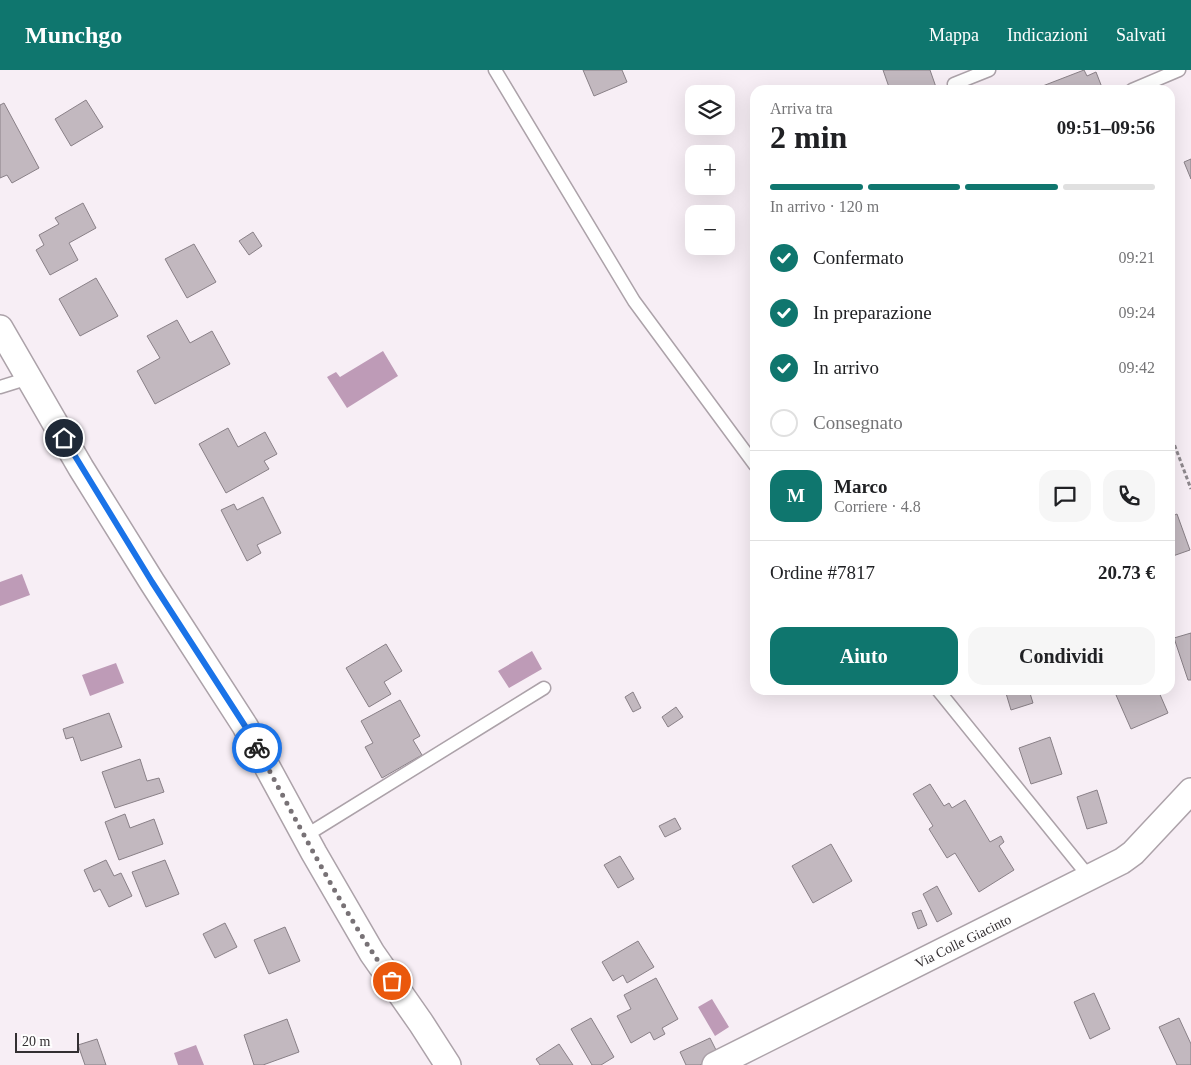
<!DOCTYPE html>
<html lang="it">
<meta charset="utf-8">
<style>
body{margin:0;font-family:Georgia,serif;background:#f6f6f6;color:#202124;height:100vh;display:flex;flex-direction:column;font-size:19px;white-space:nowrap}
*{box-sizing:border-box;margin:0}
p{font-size:16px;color:#757577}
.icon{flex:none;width:28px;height:28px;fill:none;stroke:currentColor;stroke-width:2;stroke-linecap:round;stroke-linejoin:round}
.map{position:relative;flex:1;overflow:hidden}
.drawer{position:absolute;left:750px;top:15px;width:425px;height:610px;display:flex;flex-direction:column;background:#fff;border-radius:15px;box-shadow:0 5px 20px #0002}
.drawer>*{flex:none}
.fabs{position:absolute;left:685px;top:15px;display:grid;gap:10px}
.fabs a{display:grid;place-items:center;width:50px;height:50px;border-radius:10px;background:#fff;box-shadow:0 5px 20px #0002;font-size:25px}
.scale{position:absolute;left:15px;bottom:12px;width:64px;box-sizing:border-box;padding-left:5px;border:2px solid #332f32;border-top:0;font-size:14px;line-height:18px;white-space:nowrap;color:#332f32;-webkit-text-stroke:4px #fefefe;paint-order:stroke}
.pin{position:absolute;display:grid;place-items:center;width:42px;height:42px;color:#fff;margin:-21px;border:2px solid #fff;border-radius:50%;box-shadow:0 1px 5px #0007}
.courier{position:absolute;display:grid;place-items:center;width:50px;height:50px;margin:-25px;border:4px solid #1a73e8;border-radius:50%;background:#fff;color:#222;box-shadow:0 1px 6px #0007}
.head em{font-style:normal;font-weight:700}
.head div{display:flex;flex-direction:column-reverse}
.head{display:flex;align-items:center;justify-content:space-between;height:85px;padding:0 20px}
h1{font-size:32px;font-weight:700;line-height:38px}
.bar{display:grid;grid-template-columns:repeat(4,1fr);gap:8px 5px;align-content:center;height:60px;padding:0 20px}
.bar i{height:6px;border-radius:4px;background:#e0e0e0}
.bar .active{background:#0f766e}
.bar p{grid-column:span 4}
.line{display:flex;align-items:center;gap:12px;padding:0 20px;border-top:1px solid #e0e0e0}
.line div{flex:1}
.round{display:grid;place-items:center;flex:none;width:52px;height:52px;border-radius:15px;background:#f6f6f6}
ol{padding:0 20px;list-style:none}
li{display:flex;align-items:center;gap:15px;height:55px}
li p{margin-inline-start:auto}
li .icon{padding:5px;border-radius:50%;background:#0f766e;color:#fff;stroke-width:4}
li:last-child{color:#757577}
li i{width:28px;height:28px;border:2px solid #e0e0e0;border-radius:50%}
.primary-button{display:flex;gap:10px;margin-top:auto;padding:10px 20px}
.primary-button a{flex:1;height:58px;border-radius:15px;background:#0f766e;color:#fff;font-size:20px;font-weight:700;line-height:58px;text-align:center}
.primary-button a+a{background:#f6f6f6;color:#202124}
header{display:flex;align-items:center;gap:30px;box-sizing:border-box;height:70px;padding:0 25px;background:#0f766e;color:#fff}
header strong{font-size:24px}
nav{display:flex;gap:28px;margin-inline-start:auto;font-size:18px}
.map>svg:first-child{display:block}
</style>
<header>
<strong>Munchgo</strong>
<nav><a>Mappa</a><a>Indicazioni</a><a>Salvati</a></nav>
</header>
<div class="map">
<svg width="1191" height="995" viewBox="0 0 1191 995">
<rect width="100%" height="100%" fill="#f7eef5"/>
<path fill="#be9bb7" d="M383,281L398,306L347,338L327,307L336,302L340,307Z
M22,504L30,525L0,536V512Z
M532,581L542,599L509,618L498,601Z
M116,593L124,613L90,626L82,605Z
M712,929L729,957L715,966L698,937Z
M196,975L204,995H178L174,983Z"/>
<path fill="#c2b8bf" stroke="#898087" d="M583,0H622L627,12L594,26Z
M883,0H930L937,20H890Z
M1084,0L1087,6L1096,2L1103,20H1041L1040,17Z
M86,30L103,57L71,76L55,49Z
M4,33L39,98L12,113L7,105L0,108V35Z
M1191,89V109L1184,92Z
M83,133L96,158L69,173L78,190L50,205L36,180L44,175L39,165L59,154L55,148Z
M253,162L262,176L249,185L239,171Z
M194,174L216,212L187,228L165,189Z
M96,208L118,246L80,266L59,229Z
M177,250L190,273L212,261L230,294L155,334L137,301L160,288L147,266Z
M228,358L238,377L265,362L277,384L264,391L269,399L226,423L199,374Z
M263,427L281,463L257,475L261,483L247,491L221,440L234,434L237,440Z
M1177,444L1190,480L1170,487V447Z
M1191,563V610H1188L1174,568Z
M386,574L402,601L384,612L391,624L369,637L346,598Z
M1005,620H1029L1033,633L1011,640Z
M1127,620H1158L1168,643L1131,659L1116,625Z
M633,622L641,638L633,642L625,627Z
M400,630L420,666L413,670L422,685L382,708L365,677L373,673L361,651Z
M676,637L683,647L668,657L662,647Z
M109,643L122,677L81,691L73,667L66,669L63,659Z
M1050,667L1062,704L1031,714L1019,678Z
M140,689L147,711L159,708L164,722L115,738L102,702Z
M930,714L944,736L949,733L952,738L965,730L990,772L1001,766L1004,772L999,776L1014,800L979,822L955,783L947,788L929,759L933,756L913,724Z
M1097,720L1107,753L1087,759L1077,727Z
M125,744L130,758L154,749L163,774L119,790L105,752Z
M675,748L681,759L665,767L659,756Z
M831,774L852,811L813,833L792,796Z
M620,786L634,809L618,818L604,795Z
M106,790L114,806L121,803L132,826L109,837L100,819L94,822L84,800Z
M165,790L179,824L146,837L132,802Z
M937,816L952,844L937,852L923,824Z
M921,840L927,855L918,859L912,843Z
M225,853L237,877L215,888L203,864Z
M285,857L300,891L269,904L254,870Z
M638,871L654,897L627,913L623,905L613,911L602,892Z
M656,908L678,949L662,958L665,964L654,970L650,962L631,973L617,946L631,939L624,925Z
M1094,923L1110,959L1090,969L1074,932Z
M591,948L614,987L601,995H592L571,959Z
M1179,948L1191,974V995H1177L1159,957Z
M287,949L299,982L263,995H254L244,965Z
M710,968L719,986L700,995H686L680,982Z
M97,969L106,995H85L78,975Z
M559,974L573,995H540L536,989Z"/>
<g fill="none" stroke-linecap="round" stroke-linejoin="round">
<g stroke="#aca2a9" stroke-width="15">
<path id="lane" d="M495,0L634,231L755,395
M954,14L989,0
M1132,20L1179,0
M0,317L29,308
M938,620L1090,808
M305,766L544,618"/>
</g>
<g stroke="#aca2a9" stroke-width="28">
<path id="street" d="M0,258L81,398L152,512L245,656L314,783L372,883L421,953L448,995
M715,995L1122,791L1133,783L1191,721"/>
</g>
<path stroke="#8e888d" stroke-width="3" stroke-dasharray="4 2.5" stroke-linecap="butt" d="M1170,363L1191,419"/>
<use href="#lane" stroke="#fff" stroke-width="12"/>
<use href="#street" stroke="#fff" stroke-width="25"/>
</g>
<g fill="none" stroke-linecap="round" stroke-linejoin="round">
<path stroke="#787276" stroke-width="5" stroke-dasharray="0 9" d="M257,678C300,756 340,838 392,911"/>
<path stroke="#1a73e8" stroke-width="6" d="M64,368L152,512L245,656L257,678"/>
</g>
<g text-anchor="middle" stroke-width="4" stroke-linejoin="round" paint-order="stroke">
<g font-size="14" fill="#332f32" stroke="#fefefe">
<text transform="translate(963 871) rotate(-26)" y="5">Via Colle Giacinto</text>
</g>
</g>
</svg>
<div class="fabs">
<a><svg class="icon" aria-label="layers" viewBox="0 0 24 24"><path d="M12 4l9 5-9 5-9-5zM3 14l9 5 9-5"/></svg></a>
<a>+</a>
<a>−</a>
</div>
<div class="scale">20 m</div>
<div class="pin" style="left:392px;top:911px;background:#ea580c"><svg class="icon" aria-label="bag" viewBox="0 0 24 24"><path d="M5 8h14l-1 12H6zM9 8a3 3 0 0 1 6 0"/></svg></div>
<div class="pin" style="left:64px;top:368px;background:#1f2937"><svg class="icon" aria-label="home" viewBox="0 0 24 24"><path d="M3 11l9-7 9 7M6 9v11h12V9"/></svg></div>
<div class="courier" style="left:257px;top:678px"><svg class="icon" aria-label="bike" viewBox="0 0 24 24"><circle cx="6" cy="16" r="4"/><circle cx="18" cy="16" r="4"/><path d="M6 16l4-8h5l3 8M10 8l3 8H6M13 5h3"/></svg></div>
<section class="drawer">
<div class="head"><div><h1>2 min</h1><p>Arriva tra</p></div><em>09:51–09:56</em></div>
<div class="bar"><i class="active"></i><i class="active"></i><i class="active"></i><i></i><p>In arrivo · 120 m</p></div>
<ol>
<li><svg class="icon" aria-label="check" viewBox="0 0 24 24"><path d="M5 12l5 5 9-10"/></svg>Confermato<p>09:21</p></li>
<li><svg class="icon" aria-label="check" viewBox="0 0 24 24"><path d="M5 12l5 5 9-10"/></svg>In preparazione<p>09:24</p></li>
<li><svg class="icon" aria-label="check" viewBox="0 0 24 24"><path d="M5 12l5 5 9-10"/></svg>In arrivo<p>09:42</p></li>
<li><i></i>Consegnato</li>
</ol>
<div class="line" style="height:90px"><b class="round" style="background:#0f766e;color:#fff">M</b><div><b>Marco</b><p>Corriere · 4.8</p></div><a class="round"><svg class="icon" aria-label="chat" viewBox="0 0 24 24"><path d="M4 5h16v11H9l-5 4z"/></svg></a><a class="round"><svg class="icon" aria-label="phone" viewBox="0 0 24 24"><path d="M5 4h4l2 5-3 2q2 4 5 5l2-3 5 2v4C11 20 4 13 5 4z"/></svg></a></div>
<div class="line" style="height:65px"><div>Ordine #7817</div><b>20.73 €</b></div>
<div class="primary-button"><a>Aiuto</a><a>Condividi</a></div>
</section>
</div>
